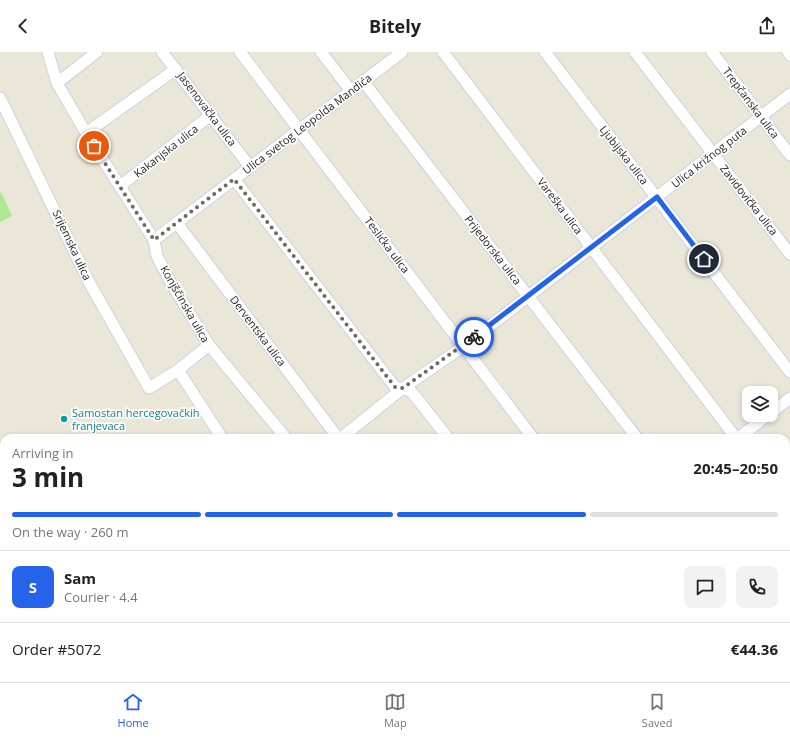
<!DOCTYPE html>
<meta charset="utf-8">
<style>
body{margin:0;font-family:"Open Sans",sans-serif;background:#f2f2f2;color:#222;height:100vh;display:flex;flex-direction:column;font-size:15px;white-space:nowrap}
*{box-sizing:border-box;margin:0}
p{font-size:13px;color:#767676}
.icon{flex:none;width:22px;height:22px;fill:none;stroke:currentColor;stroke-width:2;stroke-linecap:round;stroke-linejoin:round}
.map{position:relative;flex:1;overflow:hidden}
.side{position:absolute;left:0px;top:382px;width:790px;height:248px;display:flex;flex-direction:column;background:#fff;border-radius:12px 12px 0 0;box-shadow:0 2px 6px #0003}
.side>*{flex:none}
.controls{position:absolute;left:742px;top:334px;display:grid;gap:8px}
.controls a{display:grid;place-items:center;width:36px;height:36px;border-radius:8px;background:#fff;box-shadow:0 2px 6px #0003;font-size:20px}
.pin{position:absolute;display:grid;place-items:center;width:34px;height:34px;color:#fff;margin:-17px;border:2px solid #fff;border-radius:50%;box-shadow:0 1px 4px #0007}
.courier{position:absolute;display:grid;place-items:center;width:40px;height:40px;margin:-20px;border:3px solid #2563eb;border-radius:50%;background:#fff;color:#222;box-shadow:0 1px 5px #0007}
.overview em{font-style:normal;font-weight:700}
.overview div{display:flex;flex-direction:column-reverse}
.overview{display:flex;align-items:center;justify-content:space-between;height:68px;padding:0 12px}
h1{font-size:26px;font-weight:700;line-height:30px}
.bar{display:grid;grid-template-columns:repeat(4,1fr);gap:6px 4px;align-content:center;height:48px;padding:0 12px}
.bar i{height:5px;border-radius:3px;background:#e0e0e0}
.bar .current{background:#2563eb}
.bar p{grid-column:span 4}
.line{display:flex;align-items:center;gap:10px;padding:0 12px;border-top:1px solid #e0e0e0}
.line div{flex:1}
.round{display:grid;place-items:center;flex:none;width:42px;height:42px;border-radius:8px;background:#f2f2f2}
header{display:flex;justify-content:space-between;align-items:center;height:52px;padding:0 12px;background:#fff;font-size:18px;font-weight:700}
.tabs{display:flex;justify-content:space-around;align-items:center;height:56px;border-top:1px solid #e0e0e0;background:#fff;font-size:11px;color:#767676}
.tabs a{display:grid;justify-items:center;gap:2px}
.tabs .current{color:#2563eb}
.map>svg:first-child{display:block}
</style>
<header><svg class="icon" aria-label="back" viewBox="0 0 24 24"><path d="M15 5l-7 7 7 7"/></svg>Bitely<svg class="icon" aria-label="share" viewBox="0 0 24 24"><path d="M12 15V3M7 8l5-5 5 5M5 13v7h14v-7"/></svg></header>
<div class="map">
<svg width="790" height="630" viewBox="0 0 790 630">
<rect width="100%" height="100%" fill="#eae7d9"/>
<path fill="#9ee096" d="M0,563L4,575V626H22L23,630H0Z
M186,626H337L339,629L179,630Z"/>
<path fill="#afe792" d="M1,140L12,164L0,170V141Z"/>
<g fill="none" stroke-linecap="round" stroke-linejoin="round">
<g stroke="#cfcfe0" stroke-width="13">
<path id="minor" d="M48,0L57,31L86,81L154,188L157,204L171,231L209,293L286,386
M162,0L250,115
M240,0L533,386
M321,0L351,39
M443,0L736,386
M545,0L790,320
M635,0L790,202
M712,0L790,103
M788,0L790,3
M363,29L637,386
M57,31L97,0
M0,46L90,232L149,336L178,318L209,293
M86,81L176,17
M234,127L395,335L411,339L448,386
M120,134L211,63
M177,171L338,386
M154,188L402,0
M178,318L222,386
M771,361L790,346
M341,386L403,336L464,294L790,42
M738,386L768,363
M786,566L790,581
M346,626L347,630
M483,626L485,630
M394,630L401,626
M660,630L665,626
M737,630L742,626"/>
</g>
<g stroke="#cbcbcb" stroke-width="16">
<path id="major" d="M0,427L4,438
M786,458L790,455
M0,482L4,492
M48,626L49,630
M65,626L66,630
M529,630L535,626"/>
</g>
<use href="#minor" stroke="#fff" stroke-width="11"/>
<use href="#major" stroke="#ebec5c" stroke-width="14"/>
<path stroke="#9e9cb2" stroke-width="1" d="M786,449L790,446
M786,466L790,463
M516,630L522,626
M542,630L548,626"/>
</g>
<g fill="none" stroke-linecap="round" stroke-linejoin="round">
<path stroke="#6b6a65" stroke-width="4" stroke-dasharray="0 7.2" d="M94,94L154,188L234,127L395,335L403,336L474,285"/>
<path stroke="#2563eb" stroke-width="5" d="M474,285L657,145L704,207"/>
</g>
<circle fill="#0f9aa8" stroke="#fff" stroke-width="1.5" cx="64" cy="367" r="4"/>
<g text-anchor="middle" stroke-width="3.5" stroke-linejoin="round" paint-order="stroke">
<g font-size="11" fill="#272727" stroke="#fff">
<text transform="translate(751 51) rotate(53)" y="4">Trepčanska ulica</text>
<text transform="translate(207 57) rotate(53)" y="4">Jasenovačka ulica</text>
<text transform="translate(307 72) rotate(-37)" y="4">Ulica svetog Leopolda Mandića</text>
<text transform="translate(166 99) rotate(-38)" y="4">Kakanjska ulica</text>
<text transform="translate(624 103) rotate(52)" y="4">Ljubijska ulica</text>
<text transform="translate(709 105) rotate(-38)" y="4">Ulica križnog puta</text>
<text transform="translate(749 148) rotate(52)" y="4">Zavidovička ulica</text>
<text transform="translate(560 154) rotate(53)" y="4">Vareška ulica</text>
<text transform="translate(72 193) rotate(65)" y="4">Srijemska ulica</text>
<text transform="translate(387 193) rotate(53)" y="4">Teslićka ulica</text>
<text transform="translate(493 198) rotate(52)" y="4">Prijedorska ulica</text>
<text transform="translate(185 252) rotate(60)" y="4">Konjščinska ulica</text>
<text transform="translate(258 279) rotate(53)" y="4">Derventska ulica</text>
</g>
<g font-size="11" fill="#0d838f" stroke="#fff" text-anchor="start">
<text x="72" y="365">Samostan hercegovačkih<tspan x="72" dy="13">franjevaca</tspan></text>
</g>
</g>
</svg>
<div class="controls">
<a><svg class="icon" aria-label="layers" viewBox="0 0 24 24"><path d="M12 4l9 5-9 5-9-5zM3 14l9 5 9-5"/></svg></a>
</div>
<div class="pin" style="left:94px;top:94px;background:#ea580c"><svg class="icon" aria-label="bag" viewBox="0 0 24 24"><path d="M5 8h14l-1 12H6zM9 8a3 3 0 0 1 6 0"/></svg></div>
<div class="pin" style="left:704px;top:207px;background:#1f2937"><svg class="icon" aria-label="home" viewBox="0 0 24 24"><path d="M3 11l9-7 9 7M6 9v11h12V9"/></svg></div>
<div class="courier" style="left:474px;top:285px"><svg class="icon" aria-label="bike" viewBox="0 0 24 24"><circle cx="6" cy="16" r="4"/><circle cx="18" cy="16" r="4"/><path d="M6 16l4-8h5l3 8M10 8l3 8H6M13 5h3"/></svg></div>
<section class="side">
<div class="overview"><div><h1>3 min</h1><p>Arriving in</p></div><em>20:45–20:50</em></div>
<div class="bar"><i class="current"></i><i class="current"></i><i class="current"></i><i></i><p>On the way · 260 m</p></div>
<div class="line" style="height:72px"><b class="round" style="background:#2563eb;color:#fff">S</b><div><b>Sam</b><p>Courier · 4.4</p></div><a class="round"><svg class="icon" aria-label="chat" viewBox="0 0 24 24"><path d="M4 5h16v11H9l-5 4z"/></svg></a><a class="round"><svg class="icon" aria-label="phone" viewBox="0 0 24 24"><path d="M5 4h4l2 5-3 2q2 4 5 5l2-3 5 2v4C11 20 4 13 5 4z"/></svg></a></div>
<div class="line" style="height:52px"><div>Order #5072</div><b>€44.36</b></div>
</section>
</div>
<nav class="tabs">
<a class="current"><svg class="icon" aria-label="home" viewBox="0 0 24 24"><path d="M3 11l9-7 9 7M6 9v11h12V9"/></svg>Home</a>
<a><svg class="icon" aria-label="map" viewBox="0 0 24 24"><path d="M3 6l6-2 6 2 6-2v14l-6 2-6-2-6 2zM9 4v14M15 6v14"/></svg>Map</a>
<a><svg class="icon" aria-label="saved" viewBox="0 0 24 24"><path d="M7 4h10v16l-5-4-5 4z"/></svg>Saved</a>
</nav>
